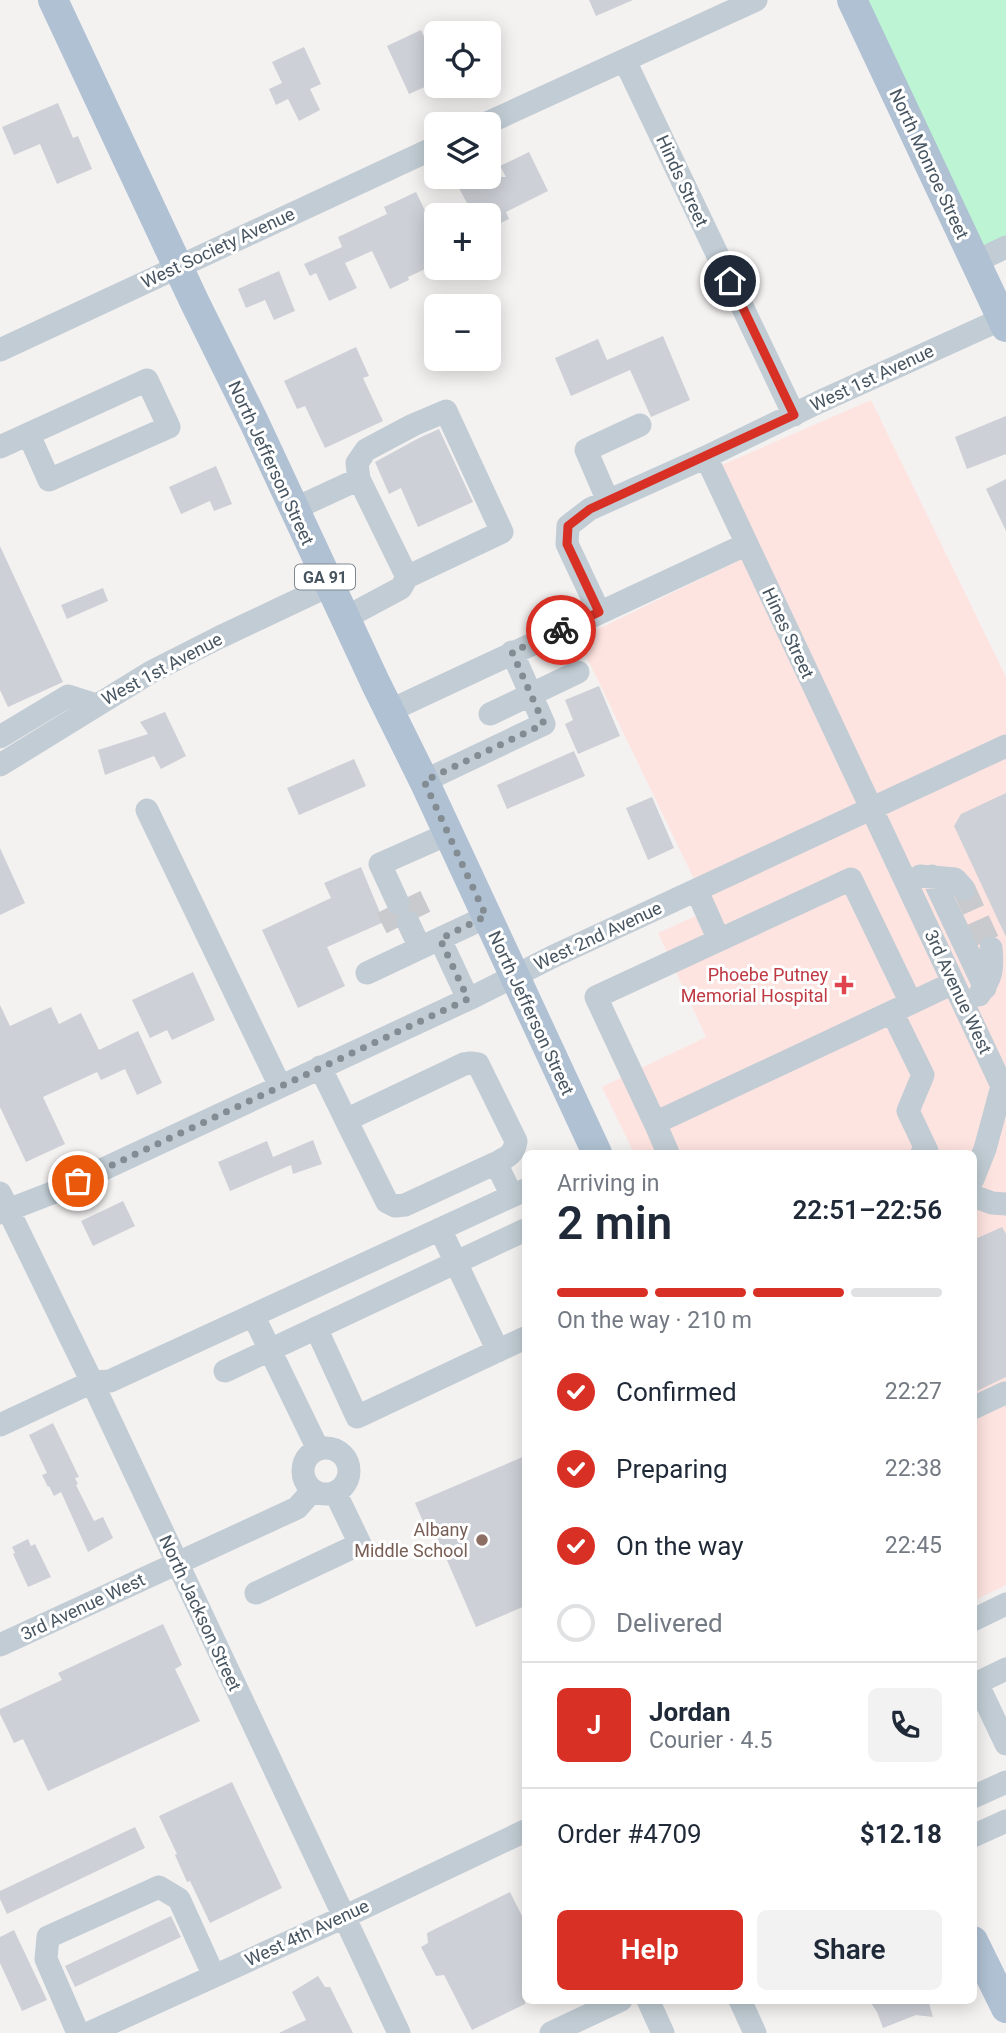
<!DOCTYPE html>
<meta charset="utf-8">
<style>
body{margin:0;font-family:Roboto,sans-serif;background:#f2f2f3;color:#1f2937;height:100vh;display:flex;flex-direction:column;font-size:26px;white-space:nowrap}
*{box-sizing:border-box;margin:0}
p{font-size:23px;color:#747a83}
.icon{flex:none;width:38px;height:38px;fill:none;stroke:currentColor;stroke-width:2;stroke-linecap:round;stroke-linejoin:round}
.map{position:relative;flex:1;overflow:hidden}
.panel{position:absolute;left:522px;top:1150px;width:455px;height:854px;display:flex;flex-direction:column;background:#fff;border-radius:10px;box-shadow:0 4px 18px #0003}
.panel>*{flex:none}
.controls{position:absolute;left:424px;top:21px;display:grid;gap:14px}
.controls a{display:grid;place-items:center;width:77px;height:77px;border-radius:10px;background:#fff;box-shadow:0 4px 18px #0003;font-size:35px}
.pin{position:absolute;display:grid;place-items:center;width:60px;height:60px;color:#fff;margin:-30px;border:4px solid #fff;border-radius:50%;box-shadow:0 2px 7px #0007}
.courier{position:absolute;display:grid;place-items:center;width:70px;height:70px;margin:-35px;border:5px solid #d93025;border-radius:50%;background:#fff;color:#222;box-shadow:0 2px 9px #0007}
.overview em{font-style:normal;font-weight:600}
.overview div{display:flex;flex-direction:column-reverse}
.overview{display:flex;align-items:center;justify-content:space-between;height:119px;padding:0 35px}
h1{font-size:46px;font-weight:600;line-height:52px}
.bar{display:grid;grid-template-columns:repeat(4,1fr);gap:10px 7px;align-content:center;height:84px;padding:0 35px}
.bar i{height:9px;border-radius:5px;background:#e0e1e3}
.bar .selected{background:#d93025}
.bar p{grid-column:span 4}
.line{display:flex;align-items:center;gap:18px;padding:0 35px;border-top:2px solid #e0e1e3}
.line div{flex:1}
.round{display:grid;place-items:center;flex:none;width:74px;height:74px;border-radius:10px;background:#f2f2f3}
ol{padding:0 35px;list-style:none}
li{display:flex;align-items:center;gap:21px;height:77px}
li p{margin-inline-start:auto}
li .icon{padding:7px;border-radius:50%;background:#d93025;color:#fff;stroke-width:4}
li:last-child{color:#747a83}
li i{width:38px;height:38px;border:4px solid #e0e1e3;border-radius:50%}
.action{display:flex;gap:14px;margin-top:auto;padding:14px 35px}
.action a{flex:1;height:80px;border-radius:10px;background:#d93025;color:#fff;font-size:28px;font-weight:600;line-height:80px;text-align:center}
.action a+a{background:#f2f2f3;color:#1f2937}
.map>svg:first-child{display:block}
</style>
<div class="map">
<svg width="1006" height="2033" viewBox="0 0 1006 2033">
<rect width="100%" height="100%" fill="#f4f1f1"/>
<path fill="#fee4e1" d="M871,400L1006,677V1585L973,1601V1153H634L602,1087L706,1037L658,933L709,910L578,639L758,551L722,465Z"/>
<path fill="#bdf4d3" d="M853,0H1006V245L975,259Z"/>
<path fill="#cdd0d6" d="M589,0H633L596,16Z
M421,30L436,63V82L409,94L387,46Z
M304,47L321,84L310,89L320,110L299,121L288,99L276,105L269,89L282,83L272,62Z
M58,103L73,138L78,136L92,169L57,184L40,144L14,155L2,127Z
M529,152L548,191L506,212L509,219L488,229V215H441L467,203L453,177H506L500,166Z
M416,192L430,221L436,218V264L408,277L409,280L390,289L372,251L345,263L357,288L329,301L316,273L310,276L304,264L342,247L338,237L387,214L384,207Z
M279,271L295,311L274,320L265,300L246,308L238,289Z
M663,336L690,400L651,417L630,370L571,396L555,358L598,339L607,360Z
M356,347L369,376L363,378L383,421L325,448L305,406L297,409L284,381Z
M1006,416V454L967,469L955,437Z
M439,429L473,502L418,527L401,488L389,494L375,462L419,438Z
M216,466L232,504L214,511L210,501L181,514L169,487Z
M1006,479V531L986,489Z
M0,546L63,682L8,707L0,690Z
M103,588L108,601L67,619L61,605Z
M599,686L620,736L578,754L565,724L573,720L565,700Z
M165,712L186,756L161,769L154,756L105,775L98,750L148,734L140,722Z
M574,751L585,776L507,809L497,785Z
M354,759L366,786L299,815L287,788Z
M1006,793V937L954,826L961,814Z
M652,797L674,848L648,860L626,808Z
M0,848L25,903L0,915Z
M361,867L384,922L327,947L345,986L298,1008L262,930L331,898L324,883Z
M193,972L215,1020L172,1040L167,1030L150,1038L132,1000Z
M0,1005L10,1026L51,1007L59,1024L81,1013L99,1050L138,1031L162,1083L137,1095L125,1069L101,1080L97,1072L43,1097L65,1144L26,1162L0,1107Z
M313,1140L322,1164L293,1174L291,1165L230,1191L218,1162L267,1141L273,1157Z
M123,1201L135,1226L93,1246L81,1221Z
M1002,1227L1006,1234V1377L977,1391L973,1383V1240Z
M53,1423L79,1477L75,1478L78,1484L76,1485L94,1521L103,1517L113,1538L88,1552L61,1492L54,1496L49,1486L48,1487L42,1475L47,1473L29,1435Z
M525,1456V1606L476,1627L436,1535L430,1538L415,1503Z
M28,1539L31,1546L35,1544L51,1577L28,1587L13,1554L15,1553L12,1547Z
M163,1624L182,1665L175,1669L200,1721L48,1791L23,1739L14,1743L0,1714V1709L62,1680L58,1673Z
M232,1782L282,1888L210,1923L190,1881L187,1882L175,1855L177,1854L159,1816Z
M135,1827L145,1848L7,1914L0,1899V1891Z
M510,1892L525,1922V2004L472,2030L444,1975L436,1976L421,1947L428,1943L427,1933Z
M171,1916L181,1937L75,1987L65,1966Z
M14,1930L47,2000L22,2011L0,1963V1937Z
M318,1976L325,1987H330L353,2033H279L306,2020L292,1992Z
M869,2000H928L933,2017L916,2015L883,2028L877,2012Z"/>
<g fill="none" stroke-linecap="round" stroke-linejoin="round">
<path stroke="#c9cacd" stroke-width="23" stroke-dasharray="23 11" stroke-linecap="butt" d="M964,889L991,948
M410,896L420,917
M387,908L397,928"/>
<path stroke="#c1ccd4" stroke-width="23" d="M625,61L794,415
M485,124L756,0
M975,262L1006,247
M0,350L436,147
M0,447L147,380L169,427L49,480L29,435
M706,457L1002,1086L985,1149L973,1179
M359,479L357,463L366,450L413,425L446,411L502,532L407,577
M608,501L586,450L640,425
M294,509L359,479L407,577L401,588L345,618
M599,612L567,544L568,526L590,509L706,457L819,402L1002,319
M389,711L747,544
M490,714L578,672
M0,737L68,696L96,705
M0,765L151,672L220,637L330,585
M424,781L544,724L512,652
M147,810L280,1086
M920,876L955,879L964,889
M932,876L985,988
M697,891L719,940
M398,903L380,864L448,834
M408,922L420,948L486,917
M440,939L468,999
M367,973L420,948
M979,995C992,977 993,970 991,948
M911,1003L851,879L596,997L655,1123L911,1003L953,983
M892,1012L923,1075L908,1111L927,1151L922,1153
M320,1067L346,1120
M655,1123L668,1153
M496,1163C507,1157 514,1155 516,1141L478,1064L471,1063L464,1064L346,1120L387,1202L395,1206L405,1205L496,1163L512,1196
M0,1193L92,1382L399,2033
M973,1196L992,1203L1006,1204
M0,1213L52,1193L475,996L552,957L1006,746
M440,1229L498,1351
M253,1315L318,1449
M316,1328L357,1417L525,1338
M225,1371L525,1230
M973,1408L1005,1393
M0,1425L92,1382L110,1381L525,1190
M303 1471a23 23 0 1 1 46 0a23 23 0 1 1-46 0Z
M256,1593L360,1544L335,1492
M973,1620L1006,1604
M0,1645L297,1508L313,1490
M977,1683L1006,1744
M973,1685L1006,1669
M973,1797L1006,1782
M973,1836L1006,1821
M648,2000L663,2033
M740,2000L755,2033
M78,2033L46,1959L48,1937L159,1887L179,1899L214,1976
M89,2033L344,1917L525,1831
M551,2033L621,2000"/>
<path stroke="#afc1d3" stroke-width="30" d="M53,0L195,303L254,422L376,684L424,781L597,1153
M852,0L1006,327
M973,1941L1006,2008"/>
</g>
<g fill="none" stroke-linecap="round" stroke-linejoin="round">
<path stroke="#848c93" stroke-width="7" stroke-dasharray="0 12.6" d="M78,1181L468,999L440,939L486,916L424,781L544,724L512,652L561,630"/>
<path stroke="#d93025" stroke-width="9" d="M561,630L599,612L567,544L568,526L590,509L794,415L730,281"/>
</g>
<path fill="#e0444e" stroke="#fff" stroke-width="2.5" d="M840.5 974.5h7v7h7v7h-7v7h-7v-7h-7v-7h7z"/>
<circle fill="#8d6e63" stroke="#fff" stroke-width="2.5" cx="482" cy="1540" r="7"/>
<g text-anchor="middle" stroke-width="6" stroke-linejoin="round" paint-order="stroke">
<rect fill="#fff" stroke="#7e8890" stroke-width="2" x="295" y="564.5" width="60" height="25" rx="5"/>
<g font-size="16" font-weight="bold" fill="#475561">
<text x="325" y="583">GA 91</text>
</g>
<g font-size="18" fill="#475561" stroke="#fff">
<text transform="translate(929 164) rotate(65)" y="6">North Monroe Street</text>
<text transform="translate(682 181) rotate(65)" y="6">Hinds Street</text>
<text transform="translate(218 248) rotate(-25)" y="6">West Society Avenue</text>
<text transform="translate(872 378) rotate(-25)" y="6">West 1st Avenue</text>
<text transform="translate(271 463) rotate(65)" y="6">North Jefferson Street</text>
<text transform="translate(788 633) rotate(65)" y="6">Hines Street</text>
<text transform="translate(162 669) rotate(-28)" y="6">West 1st Avenue</text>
<text transform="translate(598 936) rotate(-25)" y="6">West 2nd Avenue</text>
<text transform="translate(958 992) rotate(65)" y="6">3rd Avenue West</text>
<text transform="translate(531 1013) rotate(65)" y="6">North Jefferson Street</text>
<text transform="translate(83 1607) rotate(-25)" y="6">3rd Avenue West</text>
<text transform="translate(200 1613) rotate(65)" y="6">North Jackson Street</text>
<text transform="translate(307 1933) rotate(-25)" y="6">West 4th Avenue</text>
</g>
<g font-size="18" fill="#be3a42" stroke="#fff" text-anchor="end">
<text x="828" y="981">Phoebe Putney<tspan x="828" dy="21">Memorial Hospital</tspan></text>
</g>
<g font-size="18" fill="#785e54" stroke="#fff" text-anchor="end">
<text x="468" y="1536">Albany<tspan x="468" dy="21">Middle School</tspan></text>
</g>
</g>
</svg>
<div class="controls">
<a><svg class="icon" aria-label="locate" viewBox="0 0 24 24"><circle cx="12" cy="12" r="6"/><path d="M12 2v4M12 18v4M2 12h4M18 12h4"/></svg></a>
<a><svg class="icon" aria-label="layers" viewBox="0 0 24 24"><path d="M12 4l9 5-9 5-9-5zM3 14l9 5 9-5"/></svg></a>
<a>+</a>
<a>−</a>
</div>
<div class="pin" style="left:78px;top:1181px;background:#ea580c"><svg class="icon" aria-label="bag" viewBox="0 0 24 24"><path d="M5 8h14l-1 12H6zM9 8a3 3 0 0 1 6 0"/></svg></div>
<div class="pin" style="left:730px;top:281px;background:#1f2937"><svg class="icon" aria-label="home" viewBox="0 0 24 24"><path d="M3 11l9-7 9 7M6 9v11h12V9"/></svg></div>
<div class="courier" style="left:561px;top:630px"><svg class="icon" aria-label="bike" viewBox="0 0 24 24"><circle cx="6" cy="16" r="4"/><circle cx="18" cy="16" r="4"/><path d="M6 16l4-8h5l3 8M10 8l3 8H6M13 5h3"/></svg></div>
<section class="panel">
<div class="overview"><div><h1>2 min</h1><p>Arriving in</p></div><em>22:51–22:56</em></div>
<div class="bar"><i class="selected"></i><i class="selected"></i><i class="selected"></i><i></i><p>On the way · 210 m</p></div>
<ol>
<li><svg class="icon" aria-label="check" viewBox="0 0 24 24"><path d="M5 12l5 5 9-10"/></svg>Confirmed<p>22:27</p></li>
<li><svg class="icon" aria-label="check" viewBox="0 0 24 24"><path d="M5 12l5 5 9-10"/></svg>Preparing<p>22:38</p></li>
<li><svg class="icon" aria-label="check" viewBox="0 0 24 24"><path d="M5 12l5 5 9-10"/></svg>On the way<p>22:45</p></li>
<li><i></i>Delivered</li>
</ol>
<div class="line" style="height:126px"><b class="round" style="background:#d93025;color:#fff">J</b><div><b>Jordan</b><p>Courier · 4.5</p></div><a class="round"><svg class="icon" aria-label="phone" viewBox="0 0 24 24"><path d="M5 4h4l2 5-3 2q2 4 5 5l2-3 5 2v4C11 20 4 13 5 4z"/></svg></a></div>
<div class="line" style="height:91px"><div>Order #4709</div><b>$12.18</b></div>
<div class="action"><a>Help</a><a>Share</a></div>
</section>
</div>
